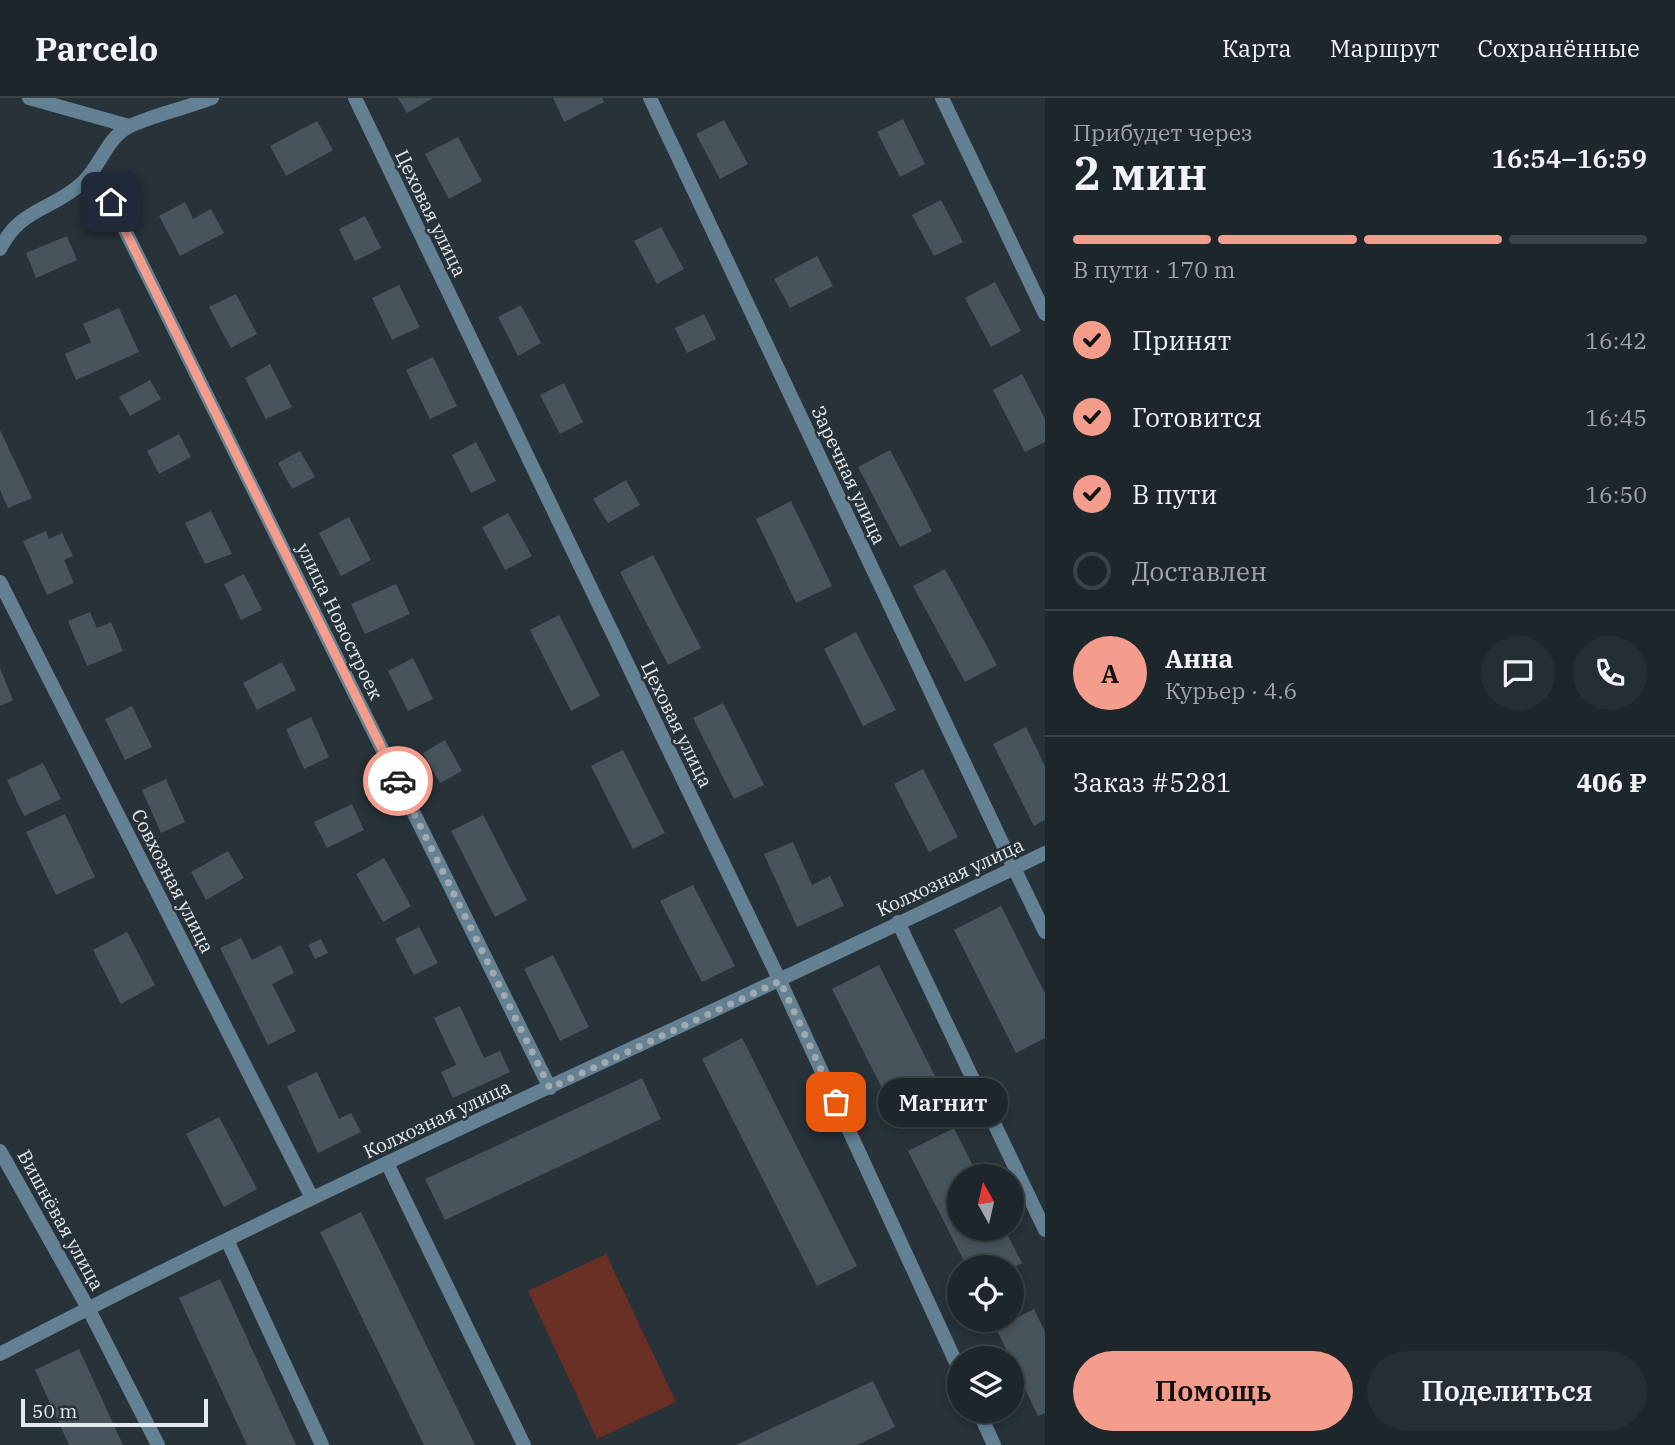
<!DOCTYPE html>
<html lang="ru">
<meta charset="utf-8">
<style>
body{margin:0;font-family:"IBM Plex Serif",serif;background:#252e33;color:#f1f3f6;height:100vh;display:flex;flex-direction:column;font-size:26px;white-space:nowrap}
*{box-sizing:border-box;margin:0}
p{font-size:23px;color:#a0a5a9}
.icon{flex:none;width:38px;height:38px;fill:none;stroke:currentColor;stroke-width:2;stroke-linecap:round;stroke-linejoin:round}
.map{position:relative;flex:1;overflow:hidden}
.side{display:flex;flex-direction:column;background:#1d262b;width:630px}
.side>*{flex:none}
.needle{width:46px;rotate:352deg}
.controls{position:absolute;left:947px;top:1066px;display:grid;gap:14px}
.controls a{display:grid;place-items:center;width:77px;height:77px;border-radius:50%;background:#1d262b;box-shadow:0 4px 10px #0003,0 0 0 2px #3b4347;font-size:35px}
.scale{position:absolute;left:21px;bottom:18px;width:187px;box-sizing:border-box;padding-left:7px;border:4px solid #e4ebf0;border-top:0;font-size:19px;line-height:24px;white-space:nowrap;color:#e4ebf0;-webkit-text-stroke:5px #273239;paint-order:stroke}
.pin{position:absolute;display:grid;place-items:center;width:60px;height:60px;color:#fff;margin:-30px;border-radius:14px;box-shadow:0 4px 10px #0006}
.courier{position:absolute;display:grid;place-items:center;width:70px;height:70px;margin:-35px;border:5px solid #f49d8d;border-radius:50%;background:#fff;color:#222;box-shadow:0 2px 9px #0007}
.bubble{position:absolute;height:49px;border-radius:24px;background:#1d262b;box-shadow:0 4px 10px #0003,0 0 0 2px #3b4347;font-size:23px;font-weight:600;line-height:49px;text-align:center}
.head em{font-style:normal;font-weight:600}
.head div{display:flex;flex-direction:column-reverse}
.head{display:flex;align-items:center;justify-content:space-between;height:119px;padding:0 28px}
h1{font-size:46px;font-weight:600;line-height:52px}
.bar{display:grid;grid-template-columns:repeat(4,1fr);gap:10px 7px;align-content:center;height:84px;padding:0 28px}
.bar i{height:9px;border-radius:5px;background:#3b4347}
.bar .current{background:#f49d8d}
.bar p{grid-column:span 4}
.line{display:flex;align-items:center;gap:18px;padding:0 28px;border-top:2px solid #3b4347}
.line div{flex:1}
.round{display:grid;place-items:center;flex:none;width:74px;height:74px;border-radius:37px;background:#252e33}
ol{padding:0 28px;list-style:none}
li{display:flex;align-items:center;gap:21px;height:77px}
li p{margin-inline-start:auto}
li .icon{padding:7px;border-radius:50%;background:#f49d8d;color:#111;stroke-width:4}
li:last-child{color:#a0a5a9}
li i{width:38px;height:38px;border:4px solid #3b4347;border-radius:50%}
.button{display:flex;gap:14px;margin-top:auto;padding:14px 28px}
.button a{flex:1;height:80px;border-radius:42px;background:#f49d8d;color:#111;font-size:28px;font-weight:600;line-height:80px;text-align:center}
.button a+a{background:#252e33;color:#f1f3f6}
header{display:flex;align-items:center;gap:42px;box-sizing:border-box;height:98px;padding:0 35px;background:#1d262b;border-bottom:2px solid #3b4347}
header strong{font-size:33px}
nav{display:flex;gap:38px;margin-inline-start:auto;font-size:24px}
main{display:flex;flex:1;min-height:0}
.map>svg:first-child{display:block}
</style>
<header>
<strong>Parcelo</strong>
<nav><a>Карта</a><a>Маршрут</a><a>Сохранённые</a></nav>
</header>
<main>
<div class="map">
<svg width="1045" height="1347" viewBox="0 0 1045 1347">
<rect width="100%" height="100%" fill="#273239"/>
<path fill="#6a2f25" d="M606,1156L676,1304L597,1341L528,1193Z"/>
<path fill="#48545c" d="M398,0H433L407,15Z
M553,0H602L604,4L564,24Z
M903,21L925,66L900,79L877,34Z
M724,22L748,66L720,81L696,36Z
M317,23L333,52L286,78L270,48Z
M458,39L482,83L449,101L425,56Z
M941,102L963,144L934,158L912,117Z
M185,104L193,121L211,111L224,135L180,158L159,118Z
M365,118L381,150L355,163L339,131Z
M661,129L684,171L657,186L634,143Z
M67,138L77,162L36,180L26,155Z
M817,158L833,188L790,210L774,181Z
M995,184L1021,233L991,249L965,200Z
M399,187L420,229L392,242L372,200Z
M236,196L257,236L231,250L209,209Z
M521,207L541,245L518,258L498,219Z
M119,210L139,254L76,282L65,256L91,244L83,226Z
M704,216L716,241L687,255L675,230Z
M433,259L457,308L430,321L406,272Z
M270,266L292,309L266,321L245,280Z
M1022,276L1045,321V344L1025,354L993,292Z
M150,282L161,301L130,318L119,299Z
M564,285L583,324L560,336L540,297Z
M0,332L32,400L8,410L0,392Z
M179,336L191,359L159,376L147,353Z
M476,344L496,383L471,395L452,357Z
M890,352L932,433L900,449L858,369Z
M300,353L315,379L292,391L278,365Z
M626,382L640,407L608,425L593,401Z
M791,403L832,488L796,505L756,421Z
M211,413L232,456L205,466L185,425Z
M508,415L532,458L505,472L482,429Z
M349,419L371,462L341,478L319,435Z
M46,433L49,441L62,435L73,458L64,462L74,485L47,497L23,443Z
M653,457L701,550L668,567L620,474Z
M945,471L997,567L965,584L913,488Z
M244,476L262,512L241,522L224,486Z
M396,486L410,516L365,536L351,506Z
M90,514L97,530L111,524L123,553L87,568L68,523Z
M559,517L600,598L571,613L530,532Z
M856,534L896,612L863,628L824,551Z
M413,560L433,601L408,613L388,573Z
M282,564L296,592L257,612L243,585Z
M0,570L13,602L0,608Z
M723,605L764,687L734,701L693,620Z
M132,608L152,649L125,662L105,621Z
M311,619L329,659L304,671L286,631Z
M1026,629L1045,668V722L1034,728L993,646Z
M445,642L462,673L440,685L423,655Z
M623,652L665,735L633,751L591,668Z
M43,665L61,701L24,718L7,682Z
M923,671L958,739L929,754L894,686Z
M166,681L185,724L161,735L142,692Z
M352,706L364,732L327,750L314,724Z
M65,716L95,779L56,797L26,734Z
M483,717L527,802L495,819L451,733Z
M793,744L812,787L830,778L844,808L797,829L764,756Z
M228,753L244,780L206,802L191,774Z
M384,760L411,808L383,824L356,776Z
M693,787L735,868L702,884L660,803Z
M1001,808L1045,895V940L1016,955L954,832Z
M419,829L438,865L414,877L395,841Z
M127,834L155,887L121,906L93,852Z
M241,840L252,862L281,847L294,875L272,886L296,933L268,947L220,850Z
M321,841L328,855L315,861L308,847Z
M553,857L589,929L560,943L524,871Z
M879,867L941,990L894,1014L832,891Z
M460,908L484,960L500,953L510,974L453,1000L441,974L456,967L434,920Z
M742,940L857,1168L817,1188L702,961Z
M317,974L339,1021L351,1015L361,1034L318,1055L287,988Z
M642,980L661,1021L445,1122L425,1081Z
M219,1019L257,1091L224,1109L186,1036Z
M954,1030L978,1078H959V1130H1004L1022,1165L1012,1170L967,1169L908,1053Z
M361,1114L475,1347H424L320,1134Z
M220,1181L296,1347H247L179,1200Z
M1034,1211L1045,1234V1315L1038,1318L996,1230Z
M79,1251L123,1347H69L35,1272Z
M873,1283L895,1329L857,1347H736Z"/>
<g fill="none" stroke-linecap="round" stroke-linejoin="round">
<path stroke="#638193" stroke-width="14" d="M1014,770L1045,834
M898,824L1045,1132
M387,1065L524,1347
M227,1142L322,1347"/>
<path stroke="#638193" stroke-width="14" d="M29,0L129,28
M355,0L780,883L959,1271
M650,0L1014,770
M942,0L1045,216
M83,85L111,104L550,990
M0,151C20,110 53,112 82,85C101,68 106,40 130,28C156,16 186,10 212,0
M0,484L312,1100
M0,1053L88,1210L158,1347
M0,1256C342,1077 698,925 1045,755
M978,1312L994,1347"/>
</g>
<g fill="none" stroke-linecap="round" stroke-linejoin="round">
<path stroke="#a2aab0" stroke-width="7" stroke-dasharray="0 12.6" d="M398,683L550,990L780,883L836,1004"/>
<path stroke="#f49d8d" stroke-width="9" d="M111,104L398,683"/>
</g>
<g text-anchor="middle" stroke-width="5" stroke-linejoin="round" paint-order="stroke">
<g font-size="19" fill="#e4ebf0" stroke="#273239">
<text transform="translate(431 115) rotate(64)" y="7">Цеховая улица</text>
<text transform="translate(849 377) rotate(65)" y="7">Заречная улица</text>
<text transform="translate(340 523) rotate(64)" y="7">улица Новостроек</text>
<text transform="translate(677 626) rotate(64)" y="7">Цеховая улица</text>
<text transform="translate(950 779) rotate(-25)" y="7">Колхозная улица</text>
<text transform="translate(173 783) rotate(63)" y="7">Совхозная улица</text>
<text transform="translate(437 1021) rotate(-25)" y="7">Колхозная улица</text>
<text transform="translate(61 1122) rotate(61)" y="7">Вишнёвая улица</text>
</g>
</g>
</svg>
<div class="controls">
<a><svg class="needle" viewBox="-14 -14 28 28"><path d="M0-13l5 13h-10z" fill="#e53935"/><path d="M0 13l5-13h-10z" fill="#a0a5a9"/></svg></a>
<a><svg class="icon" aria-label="locate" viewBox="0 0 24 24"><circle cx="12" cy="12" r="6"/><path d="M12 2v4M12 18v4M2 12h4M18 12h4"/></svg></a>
<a><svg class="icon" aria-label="layers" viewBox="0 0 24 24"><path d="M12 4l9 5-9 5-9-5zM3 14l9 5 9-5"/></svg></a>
</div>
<div class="scale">50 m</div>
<div class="pin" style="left:836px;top:1004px;background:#ea580c"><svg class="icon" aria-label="bag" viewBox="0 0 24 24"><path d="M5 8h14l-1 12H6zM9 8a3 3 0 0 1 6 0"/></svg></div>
<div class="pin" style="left:111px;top:104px;background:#1f2937"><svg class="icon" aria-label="home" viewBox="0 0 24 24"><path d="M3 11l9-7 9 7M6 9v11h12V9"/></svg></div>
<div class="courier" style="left:398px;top:683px"><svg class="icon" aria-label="car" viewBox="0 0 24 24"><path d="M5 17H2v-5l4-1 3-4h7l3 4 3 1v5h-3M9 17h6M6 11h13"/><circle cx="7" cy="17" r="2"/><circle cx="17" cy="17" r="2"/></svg></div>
<div class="bubble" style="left:878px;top:980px;width:130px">Магнит</div>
</div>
<section class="side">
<div class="head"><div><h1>2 мин</h1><p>Прибудет через</p></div><em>16:54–16:59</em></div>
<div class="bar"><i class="current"></i><i class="current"></i><i class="current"></i><i></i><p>В пути · 170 m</p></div>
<ol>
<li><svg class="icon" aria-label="check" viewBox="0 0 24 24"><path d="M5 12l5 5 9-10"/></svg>Принят<p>16:42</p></li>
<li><svg class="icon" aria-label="check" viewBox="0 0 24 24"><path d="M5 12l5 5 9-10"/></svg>Готовится<p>16:45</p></li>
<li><svg class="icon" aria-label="check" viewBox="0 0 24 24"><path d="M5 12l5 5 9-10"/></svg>В пути<p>16:50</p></li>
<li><i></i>Доставлен</li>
</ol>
<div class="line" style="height:126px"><b class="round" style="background:#f49d8d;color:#111">А</b><div><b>Анна</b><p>Курьер · 4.6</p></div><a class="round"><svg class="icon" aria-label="chat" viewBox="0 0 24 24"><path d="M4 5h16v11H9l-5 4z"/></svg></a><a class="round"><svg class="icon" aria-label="phone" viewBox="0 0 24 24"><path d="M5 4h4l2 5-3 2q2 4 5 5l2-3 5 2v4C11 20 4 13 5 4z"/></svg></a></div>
<div class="line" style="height:91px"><div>Заказ #5281</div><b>406 ₽</b></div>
<div class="button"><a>Помощь</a><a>Поделиться</a></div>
</section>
</main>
